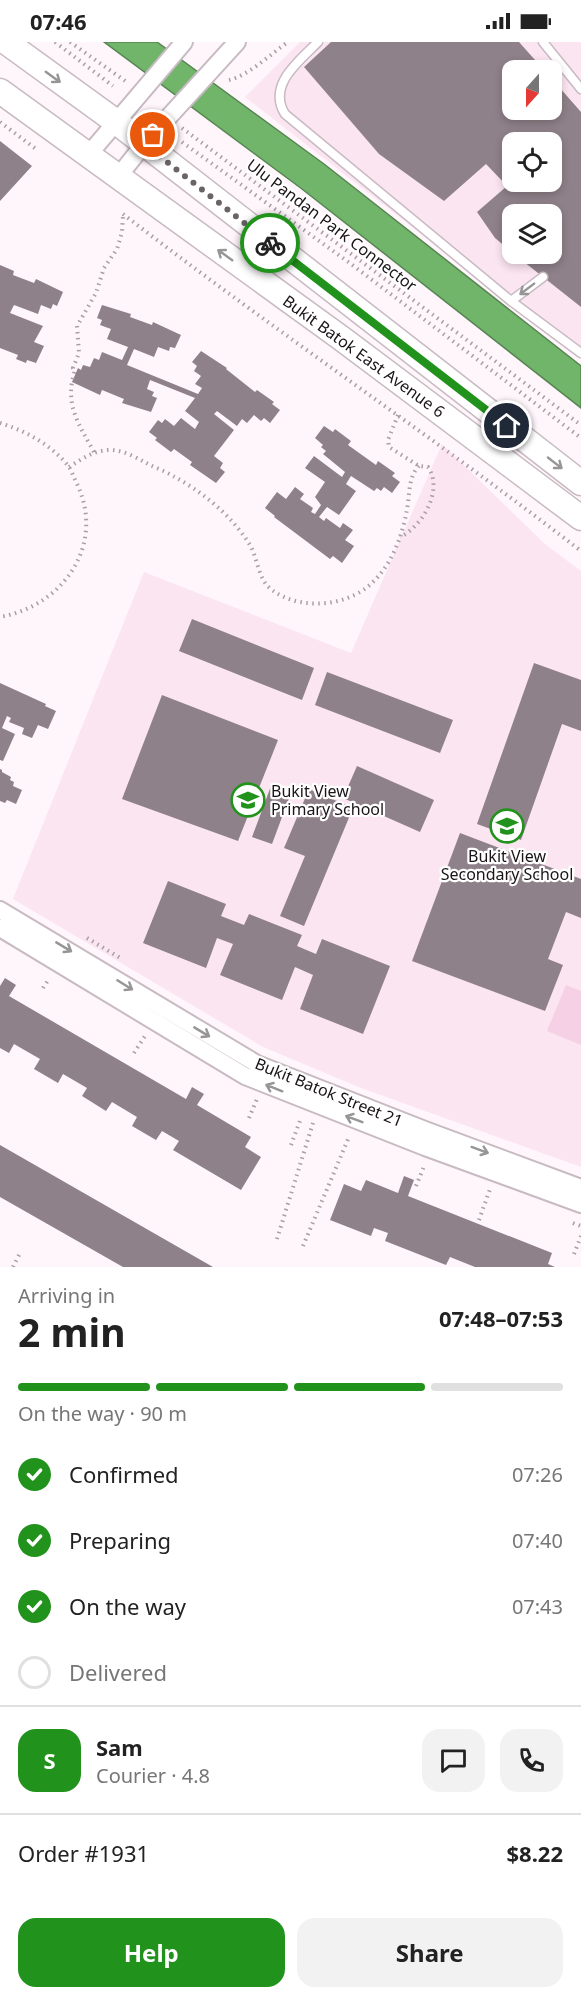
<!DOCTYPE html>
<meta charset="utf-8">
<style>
body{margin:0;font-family:"Noto Sans",sans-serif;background:#f2f2f2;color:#222;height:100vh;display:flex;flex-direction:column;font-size:22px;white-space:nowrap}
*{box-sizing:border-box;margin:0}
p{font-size:20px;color:#767676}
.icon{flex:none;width:33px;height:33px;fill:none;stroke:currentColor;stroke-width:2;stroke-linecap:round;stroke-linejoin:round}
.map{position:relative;height:1225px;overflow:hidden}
.details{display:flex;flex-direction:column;background:#fff;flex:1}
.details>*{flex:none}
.needle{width:39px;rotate:201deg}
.buttons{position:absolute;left:502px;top:18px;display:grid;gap:12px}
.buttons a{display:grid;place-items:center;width:60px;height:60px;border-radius:12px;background:#fff;box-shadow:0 3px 9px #0003;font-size:30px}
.pin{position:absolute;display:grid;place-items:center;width:51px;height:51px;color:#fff;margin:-26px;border:3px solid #fff;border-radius:50%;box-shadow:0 2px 6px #0007}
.courier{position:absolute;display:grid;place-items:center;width:60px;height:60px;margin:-30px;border:4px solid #21921b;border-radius:50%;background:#fff;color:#222;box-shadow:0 2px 8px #0007}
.summary em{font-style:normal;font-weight:700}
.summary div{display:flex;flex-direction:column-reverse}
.summary{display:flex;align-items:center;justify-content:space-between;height:102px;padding:0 18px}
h1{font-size:39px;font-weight:700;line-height:45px}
.bar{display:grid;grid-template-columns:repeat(4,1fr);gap:9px 6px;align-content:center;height:72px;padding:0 18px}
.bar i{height:8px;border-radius:4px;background:#e0e0e0}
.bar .on{background:#21921b}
.bar p{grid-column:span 4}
.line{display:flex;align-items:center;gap:15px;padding:0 18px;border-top:2px solid #e0e0e0}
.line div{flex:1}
.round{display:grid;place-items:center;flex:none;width:63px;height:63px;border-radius:18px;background:#f2f2f2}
ol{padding:0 18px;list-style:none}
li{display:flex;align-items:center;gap:18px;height:66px}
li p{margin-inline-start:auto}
li .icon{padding:6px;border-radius:50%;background:#21921b;color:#fff;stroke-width:4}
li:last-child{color:#767676}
li i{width:33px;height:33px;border:3px solid #e0e0e0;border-radius:50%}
.action{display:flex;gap:12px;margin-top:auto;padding:12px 18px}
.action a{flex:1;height:69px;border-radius:18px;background:#21921b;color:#fff;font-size:24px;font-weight:700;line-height:69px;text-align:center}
.action a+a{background:#f2f2f2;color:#222}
.status{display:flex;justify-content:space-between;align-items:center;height:42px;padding:0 30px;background:#fff;direction:ltr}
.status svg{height:16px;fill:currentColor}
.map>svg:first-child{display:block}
</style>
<div class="status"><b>07:46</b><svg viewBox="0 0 49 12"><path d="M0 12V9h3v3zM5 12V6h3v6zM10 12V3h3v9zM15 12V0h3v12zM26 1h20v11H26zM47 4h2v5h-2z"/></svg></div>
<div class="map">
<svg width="581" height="1225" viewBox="0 0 581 1225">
<rect width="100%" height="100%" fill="#fff6fb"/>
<path fill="#fbe5f1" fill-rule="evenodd" d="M300,0H581V316L245,55ZM513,28H552V68H513ZM513,100H552V140H513ZM513,172H552V212H513Z
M442,402L545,502L581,529V1125L361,1046L263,1005L13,857L144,530L351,611Z"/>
<path fill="#f6d0e5" d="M566,943L581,949V1003L547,989Z"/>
<path fill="#71b56b" stroke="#578552" stroke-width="1.5" d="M104,0H157L324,122L581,324V366L302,147Z"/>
<path fill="#8f8189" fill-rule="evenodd" d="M331,0H519L544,28H513V68H552V37L581,70V265L514,212H552V172H513V211L495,196L477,170L507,144L486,122L444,159L379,112L304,25ZM513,100H552V140H513Z
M0,99L32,124L0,159Z
M0,223L14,229L13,233L34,241L36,237L63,250L57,264L53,262L51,267L41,263L38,272L14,263L10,271L43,284L34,300L44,304L36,321L27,318L26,321L16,317L18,313L0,306Z
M102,263L131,272L130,275L152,283L153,280L181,293L175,306L170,305L169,309L158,305L154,315L134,307L127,323L198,352L202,346L195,342L201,334L194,329L197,324L192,320L201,309L227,326L226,327L255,350L257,348L274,360L272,362L280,368L270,381L264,376L261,379L254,373L247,381L242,377L237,384L217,369L214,372L234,388L214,414L223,421L220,426L225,430L216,441L190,423L192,420L174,407L171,410L155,398L157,396L149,390L158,378L162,381L165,377L174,384L181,376L195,387L199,380L185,369L195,356L150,338L147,347L154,350L152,354L157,356L151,370L122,361L124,357L102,348L100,353L72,340L78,326L81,328L83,323L90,325L94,316L99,318L102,310L122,318L128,305L107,297L111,287L100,283L102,278L97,276Z
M324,384L333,390L335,387L351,399L348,403L376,423L378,419L395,431L392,434L400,440L392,451L384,445L381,449L377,446L374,449L351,434L346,442L356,449L339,473L327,465L319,475L324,479L326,476L340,486L343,481L353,488L345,498L354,504L342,521L333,514L330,517L274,475L275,474L265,466L277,450L286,457L295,445L304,452L300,457L313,466L311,470L315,472L321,463L315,455L325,440L305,426L314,414L342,435L345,430L323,412L326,409L321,405L323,403L315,396Z
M192,577L314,626L302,658L179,609Z
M534,621L581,638V689L562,682L521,798L477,782Z
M327,630L453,678L440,711L315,663Z
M0,641L46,662L45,664L56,669L48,687L38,683L32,696L22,692L24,686L9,680L11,676L7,674L2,686L15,692L3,719L0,718Z
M162,653L278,698L238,799L122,757Z
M357,724L434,758L420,790L343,756Z
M0,727L2,728V730L11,735L10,738L14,740L13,744L22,748L16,762L7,758L5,761L0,759Z
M271,744L291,751L272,802L252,795Z
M309,747L353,766L304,884L280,874L305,814L284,806Z
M460,791L581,837V876L566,870L548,917L563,923L545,969L412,919Z
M168,839L226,862L221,874L244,883L249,872L302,893L297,904L316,912L322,897L390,924L363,992L300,967L313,933L295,925L282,958L220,933L233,902L217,896L206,926L143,901Z
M5,936L16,943L9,954L186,1057L192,1045L204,1052L197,1063L251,1095L245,1105L261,1115L241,1148L173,1108L179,1099L162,1089L156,1098L132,1084L137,1075L112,1060L106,1069L82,1054L87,1046L63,1032L58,1041L34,1027L40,1017L14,1002L9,1011L0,1006V944Z
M0,1103L213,1225H123L0,1155Z
M404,1134L414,1138L408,1154L552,1211L548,1222L555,1225H475L450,1215L446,1223L385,1199L388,1191L374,1186L371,1194L330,1178L344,1142L361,1149L366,1138L398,1151Z"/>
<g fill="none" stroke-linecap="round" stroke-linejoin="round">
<g stroke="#c8bac2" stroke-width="11">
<path id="service" d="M318,0C299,19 267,43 285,72L511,259L581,311
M543,0L581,47
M511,259L543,235"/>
</g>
<g stroke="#c8bac2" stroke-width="20">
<path id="minor" d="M89,112L184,0
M118,135L144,102L237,0
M0,868L257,1022L425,1088L581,1146
M0,886L245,1034L425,1105L581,1162"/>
</g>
<g stroke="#c8bac2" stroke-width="27">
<path id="secondary" d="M6,0L115,79L581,441
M0,49L341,296L581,476"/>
</g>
<path stroke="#a79fa4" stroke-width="4" stroke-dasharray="1.5 4.5" stroke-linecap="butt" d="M55,0L113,44
M70,0L128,41
M229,38C248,34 272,11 288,0
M0,80L36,107
M182,86L581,383
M182,100L347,219L581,396
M123,172C273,288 431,393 581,509
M398,373L388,398L389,405L419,424L428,425C444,448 422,485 400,495
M0,381C26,389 52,403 69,425C72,430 74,436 77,442C106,503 63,564 0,575
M94,410C78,381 64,362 75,328L73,326L79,311L77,284L96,251L104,226L117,207L122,190L123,173
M69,425C82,417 94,408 110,408C124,408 137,416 148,422C156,426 165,429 173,434C203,450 232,474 250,503C258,517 258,538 272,548C300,569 348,565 373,540C392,522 403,492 407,467C410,452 408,435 419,424
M87,896L122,917
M43,946L49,937
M134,1011L145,994
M249,1076L257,1057
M291,1103L301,1076
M416,1144L425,1122
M479,1178L490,1147
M573,1181L581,1184
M277,1197L313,1081
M303,1204L349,1095
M574,1212L581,1194
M13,1225L21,1209"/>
<use href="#service" stroke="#fff" stroke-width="8"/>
<use href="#minor" stroke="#fff" stroke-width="16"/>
<use href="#secondary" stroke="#fff" stroke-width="24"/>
</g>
<defs><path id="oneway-shaft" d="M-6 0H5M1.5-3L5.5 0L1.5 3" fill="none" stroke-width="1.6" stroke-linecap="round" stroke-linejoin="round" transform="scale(1.5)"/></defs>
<g stroke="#989597">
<use href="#oneway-shaft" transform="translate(53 35) rotate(36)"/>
<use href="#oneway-shaft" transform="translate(225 213) rotate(-144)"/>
<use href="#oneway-shaft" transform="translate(527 247) rotate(143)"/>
<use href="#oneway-shaft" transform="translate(555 421) rotate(38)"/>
<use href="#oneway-shaft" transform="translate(64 905) rotate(31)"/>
<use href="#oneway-shaft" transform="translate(125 943) rotate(32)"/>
<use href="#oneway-shaft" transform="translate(202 990) rotate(31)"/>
<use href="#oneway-shaft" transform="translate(274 1046) rotate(-158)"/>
<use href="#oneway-shaft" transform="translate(354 1077) rotate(-159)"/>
<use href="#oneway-shaft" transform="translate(480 1108) rotate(20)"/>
</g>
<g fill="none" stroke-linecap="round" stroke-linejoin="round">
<path stroke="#6a6367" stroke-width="6" stroke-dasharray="0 10.8" d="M153,93L144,102L270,201"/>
<path stroke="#21921b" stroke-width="8" d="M270,201L507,384"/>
</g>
<defs>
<g id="school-ring" transform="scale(1.725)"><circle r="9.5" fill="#fff" stroke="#21921b" stroke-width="1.5"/><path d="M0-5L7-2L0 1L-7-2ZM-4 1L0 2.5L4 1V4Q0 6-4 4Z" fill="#21921b"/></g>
</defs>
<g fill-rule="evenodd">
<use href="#school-ring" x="248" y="758"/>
<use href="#school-ring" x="507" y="784"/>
</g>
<g text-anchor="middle" stroke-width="4.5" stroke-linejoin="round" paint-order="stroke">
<g font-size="16" fill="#1a1417" stroke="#fff">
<text transform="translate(332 183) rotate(37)" y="6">Ulu Pandan Park Connector</text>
<text transform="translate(364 314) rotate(36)" y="6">Bukit Batok East Avenue 6</text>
<text transform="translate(329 1050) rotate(22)" y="6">Bukit Batok Street 21</text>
</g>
<g font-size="16" fill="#1a1417" stroke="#fff" text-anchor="start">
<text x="271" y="755">Bukit View<tspan x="271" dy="18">Primary School</tspan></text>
<text x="507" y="820" text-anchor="middle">Bukit View<tspan x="507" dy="18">Secondary School</tspan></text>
</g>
</g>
</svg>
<div class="buttons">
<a><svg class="needle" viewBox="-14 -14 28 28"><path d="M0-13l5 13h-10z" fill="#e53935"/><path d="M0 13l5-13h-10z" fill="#767676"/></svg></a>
<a><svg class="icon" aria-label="locate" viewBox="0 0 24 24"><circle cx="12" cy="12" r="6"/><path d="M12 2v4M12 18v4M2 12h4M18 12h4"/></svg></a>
<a><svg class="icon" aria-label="layers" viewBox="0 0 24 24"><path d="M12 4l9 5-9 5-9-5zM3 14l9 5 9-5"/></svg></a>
</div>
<div class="pin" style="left:153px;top:93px;background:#ea580c"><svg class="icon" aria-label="bag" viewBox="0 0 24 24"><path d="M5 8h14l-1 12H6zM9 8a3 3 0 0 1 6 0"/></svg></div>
<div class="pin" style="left:507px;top:384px;background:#1f2937"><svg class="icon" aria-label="home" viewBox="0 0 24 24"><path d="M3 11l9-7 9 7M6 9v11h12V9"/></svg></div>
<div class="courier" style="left:270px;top:201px"><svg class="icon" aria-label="bike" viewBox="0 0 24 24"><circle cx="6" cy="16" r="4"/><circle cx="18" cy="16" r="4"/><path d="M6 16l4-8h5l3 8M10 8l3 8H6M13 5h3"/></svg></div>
</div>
<section class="details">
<div class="summary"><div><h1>2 min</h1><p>Arriving in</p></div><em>07:48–07:53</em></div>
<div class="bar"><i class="on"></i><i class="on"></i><i class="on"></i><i></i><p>On the way · 90 m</p></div>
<ol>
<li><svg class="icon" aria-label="check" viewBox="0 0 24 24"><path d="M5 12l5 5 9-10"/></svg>Confirmed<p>07:26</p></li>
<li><svg class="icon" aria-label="check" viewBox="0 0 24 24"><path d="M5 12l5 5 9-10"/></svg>Preparing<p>07:40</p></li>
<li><svg class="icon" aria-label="check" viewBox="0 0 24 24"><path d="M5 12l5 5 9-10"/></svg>On the way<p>07:43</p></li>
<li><i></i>Delivered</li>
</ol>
<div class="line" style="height:108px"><b class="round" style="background:#21921b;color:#fff">S</b><div><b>Sam</b><p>Courier · 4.8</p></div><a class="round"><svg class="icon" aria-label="chat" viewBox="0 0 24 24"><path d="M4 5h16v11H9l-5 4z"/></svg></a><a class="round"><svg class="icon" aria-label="phone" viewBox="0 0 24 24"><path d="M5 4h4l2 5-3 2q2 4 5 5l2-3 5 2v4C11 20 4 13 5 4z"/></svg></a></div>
<div class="line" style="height:78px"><div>Order #1931</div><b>$8.22</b></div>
<div class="action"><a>Help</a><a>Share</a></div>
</section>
